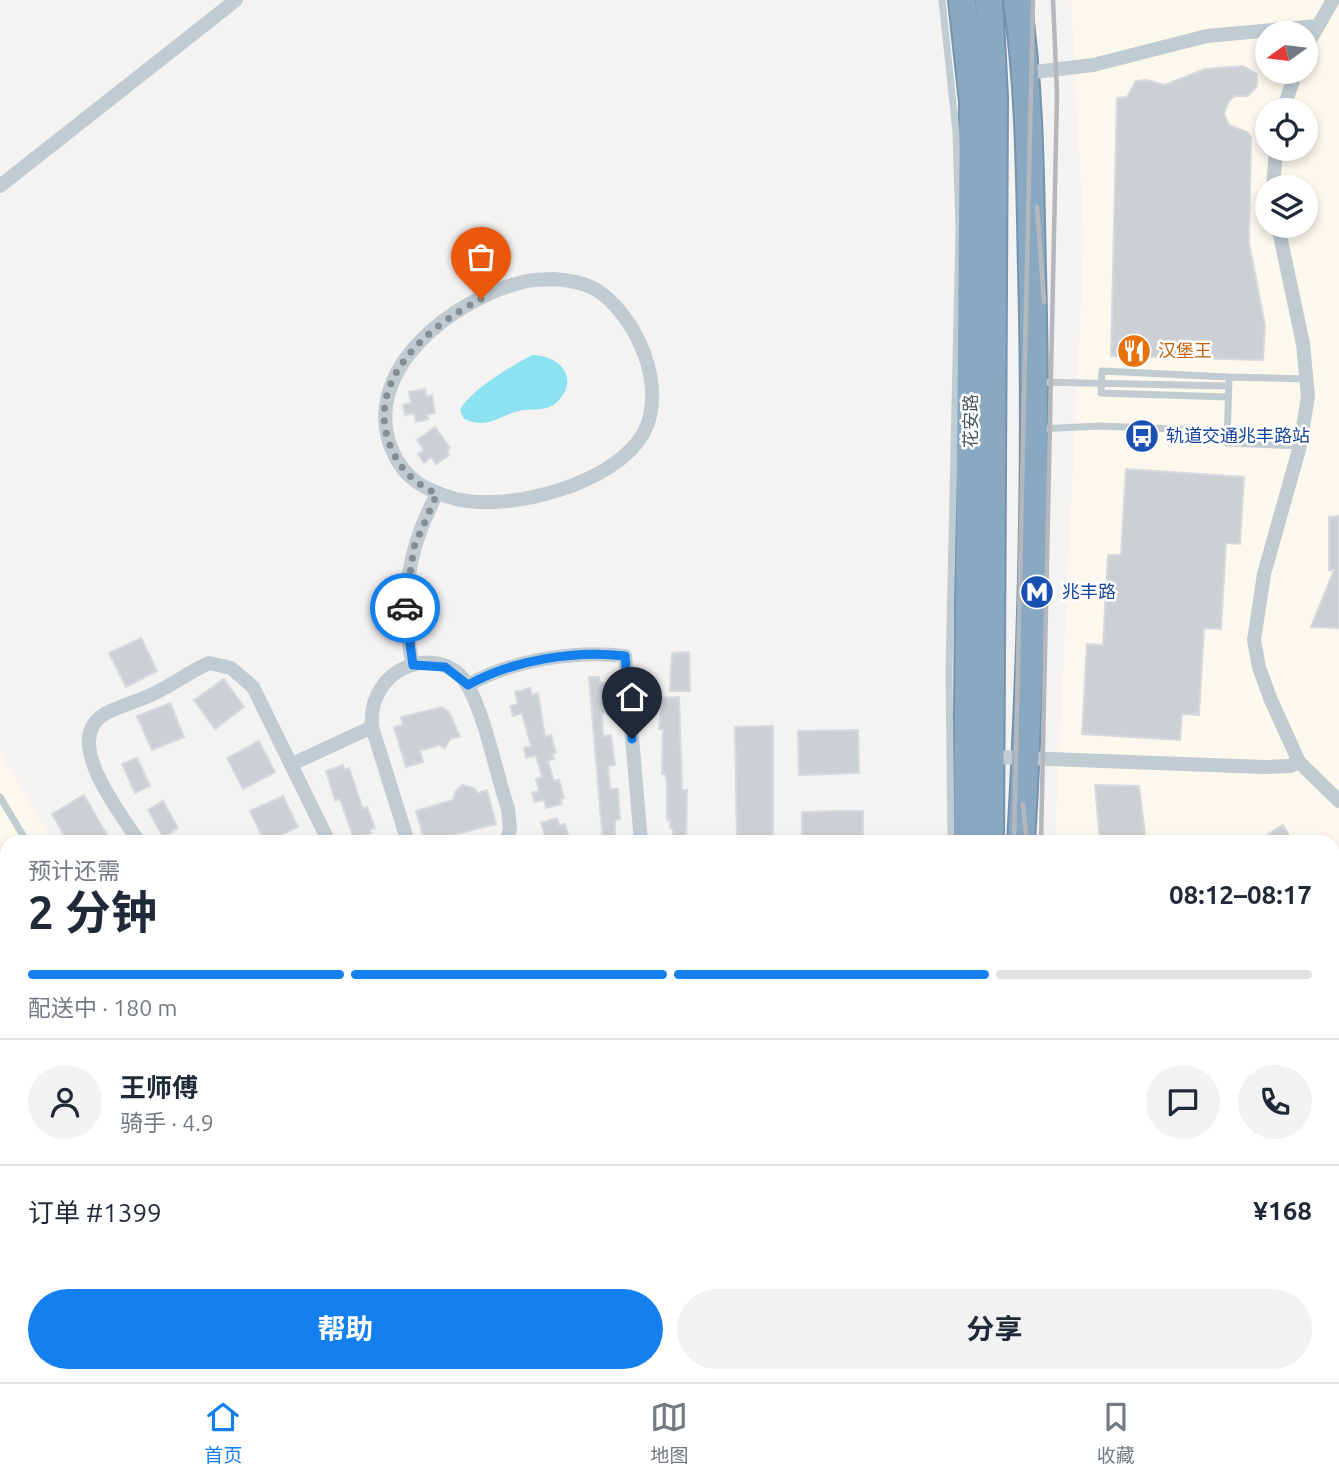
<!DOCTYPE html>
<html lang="zh">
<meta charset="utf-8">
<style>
body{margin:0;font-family:Ubuntu,"Noto Sans SC",sans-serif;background:#f2f2f3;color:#1f2937;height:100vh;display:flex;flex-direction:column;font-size:26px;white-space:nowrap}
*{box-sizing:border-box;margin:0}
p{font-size:23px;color:#747a83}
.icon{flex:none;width:38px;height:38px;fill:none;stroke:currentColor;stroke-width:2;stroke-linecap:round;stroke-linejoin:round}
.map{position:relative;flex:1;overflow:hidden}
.panel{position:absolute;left:0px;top:835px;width:1340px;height:548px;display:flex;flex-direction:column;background:#fff;border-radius:21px 21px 0 0;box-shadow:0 4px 10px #0003}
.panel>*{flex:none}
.needle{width:46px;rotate:256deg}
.tools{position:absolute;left:1255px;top:21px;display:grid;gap:14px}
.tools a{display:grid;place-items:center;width:63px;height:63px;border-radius:50%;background:#fff;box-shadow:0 4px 10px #0003;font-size:35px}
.pin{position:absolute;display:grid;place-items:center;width:60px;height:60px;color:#fff;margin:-72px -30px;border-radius:50% 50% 50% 0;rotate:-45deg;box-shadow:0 0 7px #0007}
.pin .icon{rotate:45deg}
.courier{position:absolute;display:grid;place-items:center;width:70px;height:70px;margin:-35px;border:5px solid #1380ed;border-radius:50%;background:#fff;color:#222;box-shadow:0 2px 9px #0007}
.summary em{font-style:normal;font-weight:700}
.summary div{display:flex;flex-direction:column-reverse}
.summary{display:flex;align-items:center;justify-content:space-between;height:119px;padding:0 28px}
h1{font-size:46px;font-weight:700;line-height:52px}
.bar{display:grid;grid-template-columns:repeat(4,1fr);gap:10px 7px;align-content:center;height:84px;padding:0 28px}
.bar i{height:9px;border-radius:5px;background:#e0e1e3}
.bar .active{background:#1380ed}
.bar p{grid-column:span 4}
.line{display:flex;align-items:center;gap:18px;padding:0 28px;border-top:2px solid #e0e1e3}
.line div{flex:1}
.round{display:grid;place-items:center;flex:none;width:74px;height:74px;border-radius:37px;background:#f2f2f3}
.primary-button{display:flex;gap:14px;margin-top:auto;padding:14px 28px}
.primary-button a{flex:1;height:80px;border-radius:42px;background:#1380ed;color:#fff;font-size:28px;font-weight:700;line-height:80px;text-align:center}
.primary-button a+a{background:#f2f2f3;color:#1f2937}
.menu{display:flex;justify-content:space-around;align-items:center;height:98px;border-top:2px solid #e0e1e3;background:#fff;font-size:19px;color:#747a83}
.menu a{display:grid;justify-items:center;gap:4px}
.menu .active{color:#1380ed}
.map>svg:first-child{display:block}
</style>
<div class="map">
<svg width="1339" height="1382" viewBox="0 0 1339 1382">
<rect width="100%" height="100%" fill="#f5f2f2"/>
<path fill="#fdf8ee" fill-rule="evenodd" d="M1071,0H1339V1382H1029V1376H1334V842H1055L1084,239ZM1267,33H1306V72H1267ZM1267,110H1306V149H1267ZM1267,187H1306V226H1267Z
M0,752L53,842H7V973L0,961Z"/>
<path fill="#8ce2f0" d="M532,355C561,355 581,380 556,403C545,413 528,407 515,412C496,418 486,429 464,419L460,410C469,391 513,365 532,355Z"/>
<path fill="#ccd0d5" stroke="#d6d9de" stroke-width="2" d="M1243,66L1257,74V86L1248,96H1235L1229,101L1224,114L1229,125L1247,132L1251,137L1249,243L1265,325L1263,360L1111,356L1117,98L1127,97L1136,81L1147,80L1165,85L1205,69Z
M425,389L426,396L432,395L435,413L426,415L429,419L416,422L414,413L405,415L403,405L411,403L409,392Z
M435,427L450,448L447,451L449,455L436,464L431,457L424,463L418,454L424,450L417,440Z
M1126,469L1244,477L1240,544L1226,543L1221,629L1204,628L1199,715L1182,714L1180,740L1082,734L1087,644L1103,645L1108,555H1121Z
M1339,516V628L1311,627L1334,570H1329V517Z
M141,638L157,671L126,687L109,653Z
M689,652L690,691H670L672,653Z
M589,677H599L600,683L608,682L610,713H602L603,736L611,735L615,765L608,766L610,789H618L620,819L615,820V842H603Z
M224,679L244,707L215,729L194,700Z
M530,688L532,695L538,693L545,737L551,735L556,753L552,754L554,759L548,761L554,781L559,780L564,798L560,799L562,804L546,808L544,800L535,802L532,793L539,791L536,779L542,777L536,755L526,758L524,748L531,746L522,713L513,716L510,706L518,704L515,692Z
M679,697L682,790H687L686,842H673V828H670V820H667V782L665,774H662L663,729H659L662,698Z
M170,703L184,737L152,750L137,716Z
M442,707L449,712L460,736L450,739L445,748L439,745L420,751L423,762L406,767L394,727L403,725L401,717Z
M773,726V842H737L735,727Z
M858,730L859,773L799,775L798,731Z
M259,741L275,772L243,789L227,758Z
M137,758L150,786L135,793L122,764Z
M343,765L344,770L349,768L363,809L367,807L375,828L370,830L371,833L354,839L340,799L335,800L326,771Z
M462,785L474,788L478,793L487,790L496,824L425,842L416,811L453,800L455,792Z
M1095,785L1139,786L1146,842H1100Z
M84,795L111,842H68L52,814Z
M283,796L298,827L265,842L250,811Z
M163,801L178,828L163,837L148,810Z
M840,811H863V842H802V812Z
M557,818L559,825L565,824L570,842H547L541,823Z
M1283,825L1293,842H1256Z"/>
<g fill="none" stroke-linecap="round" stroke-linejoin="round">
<g stroke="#7493ae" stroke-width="30">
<path id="highway" d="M962,0L973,102L967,842
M989,0L994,97L990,842
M1017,0C1030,90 1030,179 1032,270C1037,460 1032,652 1021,842
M951,1382L952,1376
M979,1382L980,1376"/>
</g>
<path stroke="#c0cbd2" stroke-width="7" d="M942,0L956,132L959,229L949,671L951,842
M1229,377L1306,379
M1037,382L1229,386
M1228,397L1101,393L1102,371L1229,377L1227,443L1300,446
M1038,429L1100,426L1227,431
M0,797L27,842"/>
<path stroke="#c0cbd2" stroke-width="14" d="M1306,47L1333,0
M1027,73L1093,65L1207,36L1317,26
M1283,110L1296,72
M0,186L236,0
M1273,187L1276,149
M1278,226L1303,344L1308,396L1300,446L1264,574L1254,640L1259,667L1270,698L1299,762L1339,801
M554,279C568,280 582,282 595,289C636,314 669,388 643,434C614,484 510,512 456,499C426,491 404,479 392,450C359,370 454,299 523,282C533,279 544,280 554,279Z
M413,665C399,604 407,549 437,494
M468,685C512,660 575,650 625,656L641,842
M994,757L1264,767L1290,766L1299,762
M292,764L372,727
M139,842C122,815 62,742 103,715C118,706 137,702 153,694C172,685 189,672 209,663L231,668L253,687L329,842
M408,842L372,727C367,664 443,641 468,686C485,716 497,776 508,809L510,829L506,842
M1334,999L1339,982
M1334,1066L1339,1068
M1334,1104L1339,1105
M0,1312L7,1309"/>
<path stroke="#c0ccd6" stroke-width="19" d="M0,990L7,1001
M231,1376L235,1382"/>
<use href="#highway" stroke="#89a8c2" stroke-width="26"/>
<path stroke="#b4b8bd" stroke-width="4.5" d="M1037,207L1044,302
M1023,804L1027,842
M1014,842L1033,0
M1041,842L1057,94L1053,0
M1014,1382L1015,1376"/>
</g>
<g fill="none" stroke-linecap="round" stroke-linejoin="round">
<path stroke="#858d94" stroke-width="7" stroke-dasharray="0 12.6" d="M405,608L414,547L437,494C413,482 400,470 390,445C364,380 430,325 481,299"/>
<path stroke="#1380ed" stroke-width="9" d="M405,608L413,665L445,667L468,685C512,660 575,650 625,656L632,739"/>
</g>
<defs>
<g id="restaurant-disc" transform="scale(1.75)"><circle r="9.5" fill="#e8710a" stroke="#fff"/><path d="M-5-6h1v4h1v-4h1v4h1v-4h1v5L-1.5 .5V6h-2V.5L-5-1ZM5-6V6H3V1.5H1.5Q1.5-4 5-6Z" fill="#fff"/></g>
<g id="bus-disc" transform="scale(1.75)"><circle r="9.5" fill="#1a4fb4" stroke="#fff"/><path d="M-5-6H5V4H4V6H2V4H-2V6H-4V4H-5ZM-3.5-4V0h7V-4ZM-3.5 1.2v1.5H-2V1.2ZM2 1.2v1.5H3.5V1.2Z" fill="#fff"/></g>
<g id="metro-disc" transform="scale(1.75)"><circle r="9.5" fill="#1a4fb4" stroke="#fff"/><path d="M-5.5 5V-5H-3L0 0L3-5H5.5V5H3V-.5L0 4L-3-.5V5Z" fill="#fff"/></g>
</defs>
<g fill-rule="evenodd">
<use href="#restaurant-disc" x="1134" y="351"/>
<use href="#bus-disc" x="1142" y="436"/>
<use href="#metro-disc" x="1037" y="592"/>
</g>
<g text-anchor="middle" stroke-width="5" stroke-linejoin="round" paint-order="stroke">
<g font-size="18" fill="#c56008" stroke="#fff" text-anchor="start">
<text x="1158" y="357">汉堡王</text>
</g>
<g font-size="18" fill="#495761" stroke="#fff">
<text transform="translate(971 421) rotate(-90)" y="6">花安路</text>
</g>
<g font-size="18" fill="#164399" stroke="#fff" text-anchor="start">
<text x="1166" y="442">轨道交通兆丰路站</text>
<text x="1062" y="598">兆丰路</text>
</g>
</g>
</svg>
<div class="tools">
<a><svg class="needle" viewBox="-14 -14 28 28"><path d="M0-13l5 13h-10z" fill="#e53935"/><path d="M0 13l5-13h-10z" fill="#747a83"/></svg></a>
<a><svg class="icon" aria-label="locate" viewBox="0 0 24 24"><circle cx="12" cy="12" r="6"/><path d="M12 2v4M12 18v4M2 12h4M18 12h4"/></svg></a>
<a><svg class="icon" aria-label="layers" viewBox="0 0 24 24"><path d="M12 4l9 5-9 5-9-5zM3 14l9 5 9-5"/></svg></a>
</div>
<div class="pin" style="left:481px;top:299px;background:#ea580c"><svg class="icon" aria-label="bag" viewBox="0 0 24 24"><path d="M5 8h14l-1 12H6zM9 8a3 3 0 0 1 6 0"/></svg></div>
<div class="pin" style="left:632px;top:739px;background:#1f2937"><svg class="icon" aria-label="home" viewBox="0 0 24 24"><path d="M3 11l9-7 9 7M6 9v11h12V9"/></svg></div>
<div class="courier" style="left:405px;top:608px"><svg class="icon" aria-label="car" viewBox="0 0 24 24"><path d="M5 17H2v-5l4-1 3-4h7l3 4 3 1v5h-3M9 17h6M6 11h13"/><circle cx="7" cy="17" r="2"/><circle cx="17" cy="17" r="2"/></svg></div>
<section class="panel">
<div class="summary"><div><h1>2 分钟</h1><p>预计还需</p></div><em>08:12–08:17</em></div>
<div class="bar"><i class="active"></i><i class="active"></i><i class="active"></i><i></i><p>配送中 · 180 m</p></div>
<div class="line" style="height:126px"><a class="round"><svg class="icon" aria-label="person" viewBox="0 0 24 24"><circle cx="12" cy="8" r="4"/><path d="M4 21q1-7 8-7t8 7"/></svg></a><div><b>王师傅</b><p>骑手 · 4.9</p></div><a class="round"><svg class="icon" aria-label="chat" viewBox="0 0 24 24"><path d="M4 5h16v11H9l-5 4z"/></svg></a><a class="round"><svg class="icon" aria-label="phone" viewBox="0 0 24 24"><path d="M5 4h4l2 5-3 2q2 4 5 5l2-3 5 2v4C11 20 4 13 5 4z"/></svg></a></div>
<div class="line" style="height:91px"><div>订单 #1399</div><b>¥168</b></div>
<div class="primary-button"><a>帮助</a><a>分享</a></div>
</section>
</div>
<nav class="menu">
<a class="active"><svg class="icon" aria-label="home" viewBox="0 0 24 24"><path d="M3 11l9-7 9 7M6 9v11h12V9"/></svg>首页</a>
<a><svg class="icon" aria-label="map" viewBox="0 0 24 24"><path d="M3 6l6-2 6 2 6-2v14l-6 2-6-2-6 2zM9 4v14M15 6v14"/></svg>地图</a>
<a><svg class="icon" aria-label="saved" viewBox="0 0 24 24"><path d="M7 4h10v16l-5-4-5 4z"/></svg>收藏</a>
</nav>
